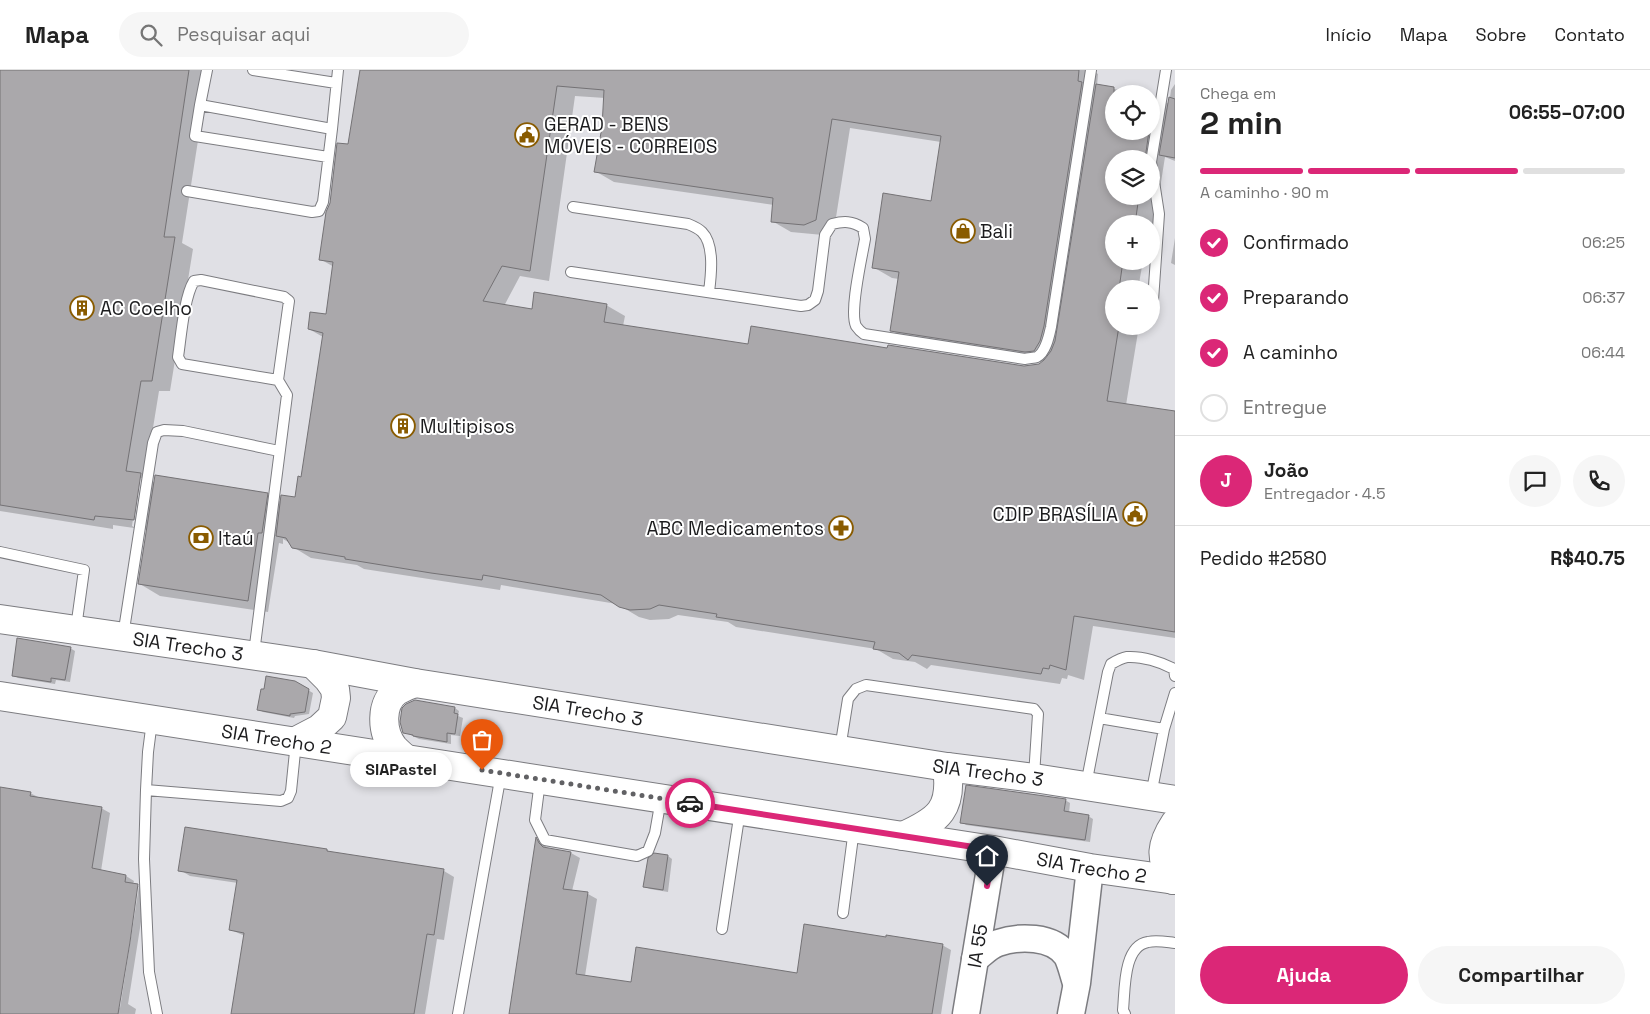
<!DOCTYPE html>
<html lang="pt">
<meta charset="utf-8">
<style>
body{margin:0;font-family:"Space Grotesk",sans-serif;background:#f6f6f6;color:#222;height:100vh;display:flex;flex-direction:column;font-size:19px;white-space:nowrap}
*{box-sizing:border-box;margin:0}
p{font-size:16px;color:#767676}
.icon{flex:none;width:28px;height:28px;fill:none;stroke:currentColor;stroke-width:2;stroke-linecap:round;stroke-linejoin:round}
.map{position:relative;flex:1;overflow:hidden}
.drawer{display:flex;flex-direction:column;background:#fff;width:475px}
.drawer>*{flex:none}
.fabs{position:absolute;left:1105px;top:15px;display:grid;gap:10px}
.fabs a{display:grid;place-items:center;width:55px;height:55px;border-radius:50%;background:#fff;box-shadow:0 2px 8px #0003;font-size:25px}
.pin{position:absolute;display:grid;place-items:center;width:42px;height:42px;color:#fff;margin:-51px -21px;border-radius:50% 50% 50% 0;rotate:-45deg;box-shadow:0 0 5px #0007}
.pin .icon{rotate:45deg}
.courier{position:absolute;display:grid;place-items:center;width:50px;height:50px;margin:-25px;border:4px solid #db2777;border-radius:50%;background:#fff;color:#222;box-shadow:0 1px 6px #0007}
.bubble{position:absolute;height:35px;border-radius:18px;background:#fff;box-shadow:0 2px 8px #0003;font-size:16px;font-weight:800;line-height:35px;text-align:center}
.overview em{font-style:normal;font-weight:800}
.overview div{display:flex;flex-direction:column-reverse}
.overview{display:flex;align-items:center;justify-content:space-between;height:85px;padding:0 25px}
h1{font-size:32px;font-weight:800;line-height:38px}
.bar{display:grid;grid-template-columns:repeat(4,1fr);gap:8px 5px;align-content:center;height:60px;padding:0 25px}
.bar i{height:6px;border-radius:4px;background:#e0e0e0}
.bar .on{background:#db2777}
.bar p{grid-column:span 4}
.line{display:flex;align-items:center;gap:12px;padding:0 25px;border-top:1px solid #e0e0e0}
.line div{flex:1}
.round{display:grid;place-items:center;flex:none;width:52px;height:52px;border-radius:26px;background:#f6f6f6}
ol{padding:0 25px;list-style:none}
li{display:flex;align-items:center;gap:15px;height:55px}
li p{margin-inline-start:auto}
li .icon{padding:5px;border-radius:50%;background:#db2777;color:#fff;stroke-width:4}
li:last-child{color:#767676}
li i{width:28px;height:28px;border:2px solid #e0e0e0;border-radius:50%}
.action{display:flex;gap:10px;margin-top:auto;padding:10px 25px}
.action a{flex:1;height:58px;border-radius:30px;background:#db2777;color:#fff;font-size:20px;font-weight:800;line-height:58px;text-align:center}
.action a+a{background:#f6f6f6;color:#222}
header{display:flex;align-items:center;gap:30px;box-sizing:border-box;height:70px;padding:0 25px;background:#fff;border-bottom:1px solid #e0e0e0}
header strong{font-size:24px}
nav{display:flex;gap:28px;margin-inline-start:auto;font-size:18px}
.search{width:350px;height:45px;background:#f6f6f6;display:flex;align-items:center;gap:12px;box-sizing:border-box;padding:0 18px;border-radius:28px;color:#767676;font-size:19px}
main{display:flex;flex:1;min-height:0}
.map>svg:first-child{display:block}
</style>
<header>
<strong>Mapa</strong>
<div class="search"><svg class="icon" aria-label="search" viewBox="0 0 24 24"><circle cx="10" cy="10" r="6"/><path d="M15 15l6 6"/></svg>Pesquisar aqui</div>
<nav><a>Início</a><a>Mapa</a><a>Sobre</a><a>Contato</a></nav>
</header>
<main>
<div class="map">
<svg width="1175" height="944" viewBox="0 0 1175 944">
<rect width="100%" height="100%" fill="#e0e0e5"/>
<path fill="#0003" fill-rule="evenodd" d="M0,0H209L182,173L193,179L170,321H159L145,407L155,413L267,424L281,432L296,429L302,408L323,267L309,259L327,245L334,197L320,189L349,76L361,0H1092L1098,4L1097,16L1142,24H1114V61H1151V25L1169,34L1171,20L1175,14V91L1165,87L1151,175V154H1114V191H1143L1138,219H1114V256H1139L1126,335L1175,343V568L1093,556L1084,610L1068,605L1067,609L1062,608L1060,614L931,595L927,599L915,592L893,589L876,579L736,557L728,552L678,545L669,549L650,550L639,547L617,534L501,515L500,520L364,499L357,495L311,488L293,477L290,473L283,469V474L279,473L268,542L160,526L140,514L148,460L113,455V459L0,441ZM575,26L605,28L603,57L595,101L614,112L774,135L772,151L791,162L823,165L834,160L850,58L941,72L932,132L873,197L892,208L899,209L891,260L909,271L1044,292L1039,295L1024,297L888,279L749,276L623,256L625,246L606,235L533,240L504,236L520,206L549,211ZM1114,89H1151V126H1114ZM139,408H142L134,457L132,456Z
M1175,168V195L1171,193Z
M70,578L75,581L70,612L56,610L55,614L18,608L13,605Z
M294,612L313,623L309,644L295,646L294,648L263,642L258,639L265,621Z
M455,638L459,641L458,646L463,648L460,666L451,665V674L419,669L404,662Z
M0,718L30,723L38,727L101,738L110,743L101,801L126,806L134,811L133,814L146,820L128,934L136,939L135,944H0ZM137,816H139L120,938L118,937Z
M1065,730L1070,733L1069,743L1088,746L1093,749L1090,772L966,755L962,752Z
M537,769L544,773L547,779L571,783L580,788L572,821L588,824L597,829L585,906L632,913L798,904L887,868L942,875L951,880L941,944H510Z
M327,780L331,783L444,801L454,807L444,870L437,869L425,944H233L245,866L231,860L238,813L190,806L180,800Z
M668,786L672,789L668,822L650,819L645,817Z"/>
<path fill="#aaa8ab" stroke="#747275" d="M0,0H189L164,167H175L152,311H141L126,401L141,403L134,450L95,446L94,450L0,435Z
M360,0H1079L1078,11L1082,12L1044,256L1040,271L1034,281L1025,282L890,261L899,202L872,198L883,123L931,131L941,66L832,49L816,150L804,155L771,152L773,128L594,102L602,57L604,20L557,16L530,201L502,196L483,231L532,239L534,222L607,234L604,252L748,274L751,256L887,278L888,275L1024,296L1039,294L1044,290L1051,281L1055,271L1096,14L1114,17V61H1149L1145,89H1114V126H1139L1135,154H1114V191H1123L1119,219H1114V256H1119L1107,331L1175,341V562L1074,546L1066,600L1050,595L1049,599L1043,598L1041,604L912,585L908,590L899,583L873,579L875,572L716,547L717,544L659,535L650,539L630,540L619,537L601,525L483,505L482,510L431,503L345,489V487L292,478L286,468L276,466L281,425L295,427L298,406L301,407L323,263L308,259L310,242L326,244L333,192L319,190L326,142L330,133L337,73L348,74Z
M1169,27L1175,29V88L1159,85Z
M155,405L268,423L262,463H258L248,531L138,514Z
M17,568L71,577L65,610L51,608V612L12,606Z
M266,606L295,611L309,619L305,642L290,644V646L257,640L261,619H264Z
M415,630L455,637L454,643L458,644L455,664L447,663V672L413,666V665L403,663L400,652L402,638L406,634Z
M966,715L1066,729L1064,741L1089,745L1085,770L960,753Z
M0,717L31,722L30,726L102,737L92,798L126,805L125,812L138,814L130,872L118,944H0Z
M185,757L327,779V781L444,799L434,865L427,864L414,944H231L244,863L229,860L237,810L178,801Z
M536,767L539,773L543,777L571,782L563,819L588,822L576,904L631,912L636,877L797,903L804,854L886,867V865L943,874L932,944H509Z
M654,783L668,785L663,820L643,817L648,788Z"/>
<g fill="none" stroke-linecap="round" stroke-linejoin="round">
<g stroke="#7c7c80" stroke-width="12">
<path id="service" d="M207,0L200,35L332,59L338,0
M253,0L336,13
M200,35L195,66L328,87
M187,121L312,142L319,141L323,132L332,59
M573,137L688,154C693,156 698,158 702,162C715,175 711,206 709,222
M571,202L801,236L808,235L815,230L818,221L825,165L832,154C844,151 852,151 863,158L865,169C862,187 849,241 856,256C858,259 861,262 864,264L1025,289C1028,288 1034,288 1037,287C1046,282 1049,266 1051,257L1091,0
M1152,245L1159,144L1151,92L1166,0
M0,482L84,500L76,558
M123,566L153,373L157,362L164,360L183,361L279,381
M254,583L287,325L278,310L289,231L284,227L201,210L194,211C184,227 181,267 178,287L182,294L278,310
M1099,648L1108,602L1111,594C1116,591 1121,588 1127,587C1142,586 1161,592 1174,599L1175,606
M152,651L148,682L146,720L281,731L288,728L291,721L296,672
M1164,659L1175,623
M840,679L848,629L856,619L866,615L1034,639L1038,644L1034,706
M540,711L535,750L545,770L637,786L648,781L655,763L661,729
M1086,715L1099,648L1164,659L1151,725
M146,720L144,789L149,902L157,944
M843,843L854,759
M722,859L740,741
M458,944L501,704
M1125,944L1123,940C1125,920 1123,876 1148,872C1157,870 1166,872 1175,873"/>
</g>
<g stroke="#7c7c80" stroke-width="29">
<g id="tertiary">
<path d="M975,889C982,884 989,876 998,873C1018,866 1053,865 1067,886C1071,894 1073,904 1076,913"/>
<path id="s1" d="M966,944L993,780"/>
<path d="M1071,944L1077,913L1090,798"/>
</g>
</g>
<g stroke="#7c7c80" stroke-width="30">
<g id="secondary">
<path id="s2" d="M0,549L313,594L415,613L947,697L1034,708L1175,730"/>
<path id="s3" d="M0,626L903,766L993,780L1090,798L1175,810"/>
<path d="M296,671L319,659L332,647L336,628L335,619L328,609L313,594"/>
<path d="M405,688C401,685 397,681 394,678C381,662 380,633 397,621C402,618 409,615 415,613"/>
<path d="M903,766C939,750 953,739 947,697"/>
<path d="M1173,810C1159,788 1161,774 1175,753"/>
</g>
</g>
<use href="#service" stroke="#fff" stroke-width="10"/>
<use href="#tertiary" stroke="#fff" stroke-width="26"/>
<use href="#secondary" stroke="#fff" stroke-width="28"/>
</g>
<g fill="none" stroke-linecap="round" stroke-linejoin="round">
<path stroke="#616164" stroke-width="5" stroke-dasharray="0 9" d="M482,700L690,733"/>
<path stroke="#db2777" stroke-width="6" d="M690,733L993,780L987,816"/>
</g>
<defs>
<g id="civic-ring" transform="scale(1.25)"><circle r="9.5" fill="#fff" stroke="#895b00" stroke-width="1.5"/><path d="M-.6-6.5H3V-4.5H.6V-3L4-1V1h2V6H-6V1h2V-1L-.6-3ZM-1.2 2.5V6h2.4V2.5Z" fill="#895b00"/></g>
<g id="shop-ring" transform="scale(1.25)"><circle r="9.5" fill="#fff" stroke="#895b00" stroke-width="1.5"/><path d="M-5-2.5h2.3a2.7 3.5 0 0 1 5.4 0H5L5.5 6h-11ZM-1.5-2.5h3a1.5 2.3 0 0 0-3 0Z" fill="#895b00"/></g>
<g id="building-ring" transform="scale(1.25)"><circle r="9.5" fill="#fff" stroke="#895b00" stroke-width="1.5"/><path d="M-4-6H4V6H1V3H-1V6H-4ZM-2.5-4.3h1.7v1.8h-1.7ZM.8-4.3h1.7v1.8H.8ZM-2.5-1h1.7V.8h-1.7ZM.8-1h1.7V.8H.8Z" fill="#895b00"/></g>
<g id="pharmacy-ring" transform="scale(1.25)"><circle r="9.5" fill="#fff" stroke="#895b00" stroke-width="1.5"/><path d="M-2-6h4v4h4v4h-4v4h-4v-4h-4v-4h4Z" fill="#895b00"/></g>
<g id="bank-ring" transform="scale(1.25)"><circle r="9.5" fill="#fff" stroke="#895b00" stroke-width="1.5"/><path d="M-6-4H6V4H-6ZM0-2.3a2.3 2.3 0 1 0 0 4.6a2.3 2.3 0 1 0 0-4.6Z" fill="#895b00"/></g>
</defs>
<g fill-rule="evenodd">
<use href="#civic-ring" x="527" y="65"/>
<use href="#shop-ring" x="963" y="161"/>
<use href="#building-ring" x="82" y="238"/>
<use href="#building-ring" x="403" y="356"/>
<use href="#civic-ring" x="1135" y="444"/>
<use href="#pharmacy-ring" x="841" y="458"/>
<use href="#bank-ring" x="201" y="468"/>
</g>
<g text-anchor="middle" stroke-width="4" stroke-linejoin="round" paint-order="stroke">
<g font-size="19" fill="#1c1c1e" stroke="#fff" text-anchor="start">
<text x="544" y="61">GERAD - BENS<tspan x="544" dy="22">MÓVEIS - CORREIOS</tspan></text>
<text x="980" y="168">Bali</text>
<text x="100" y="245">AC Coelho</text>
<text x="420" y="363">Multipisos</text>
<text x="1118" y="451" text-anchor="end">CDIP BRASÍLIA</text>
<text x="824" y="465" text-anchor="end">ABC Medicamentos</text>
<text x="218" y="475">Itaú</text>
</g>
<g font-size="19" fill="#1c1c1e" stroke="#fff">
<text dy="7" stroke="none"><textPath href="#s2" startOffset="190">SIA Trecho 3</textPath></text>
<text dy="7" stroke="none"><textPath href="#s2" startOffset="595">SIA Trecho 3</textPath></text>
<text dy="7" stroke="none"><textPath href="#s3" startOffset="280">SIA Trecho 2</textPath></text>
<text dy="7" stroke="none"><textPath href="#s2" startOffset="1000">SIA Trecho 3</textPath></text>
<text dy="7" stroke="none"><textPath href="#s3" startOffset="1105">SIA Trecho 2</textPath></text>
<text dy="7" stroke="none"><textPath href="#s1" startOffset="69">IA 55</textPath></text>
</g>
</g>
</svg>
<div class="fabs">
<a><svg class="icon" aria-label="locate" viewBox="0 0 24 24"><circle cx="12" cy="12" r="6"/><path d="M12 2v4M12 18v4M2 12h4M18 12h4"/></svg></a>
<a><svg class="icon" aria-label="layers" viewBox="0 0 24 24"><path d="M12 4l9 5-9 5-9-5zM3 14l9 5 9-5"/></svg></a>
<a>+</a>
<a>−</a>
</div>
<div class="pin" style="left:482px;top:700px;background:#ea580c"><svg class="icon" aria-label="bag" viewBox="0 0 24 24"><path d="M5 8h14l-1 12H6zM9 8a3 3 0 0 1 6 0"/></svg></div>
<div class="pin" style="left:987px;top:816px;background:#1f2937"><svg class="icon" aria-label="home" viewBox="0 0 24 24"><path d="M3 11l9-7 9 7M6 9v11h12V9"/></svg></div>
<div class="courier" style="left:690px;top:733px"><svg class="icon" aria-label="car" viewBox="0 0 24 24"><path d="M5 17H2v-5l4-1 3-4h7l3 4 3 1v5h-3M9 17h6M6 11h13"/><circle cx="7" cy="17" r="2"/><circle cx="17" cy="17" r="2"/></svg></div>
<div class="bubble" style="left:350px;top:682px;width:102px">SIAPastel</div>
</div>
<section class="drawer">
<div class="overview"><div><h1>2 min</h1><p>Chega em</p></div><em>06:55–07:00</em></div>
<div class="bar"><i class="on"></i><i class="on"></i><i class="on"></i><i></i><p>A caminho · 90 m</p></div>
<ol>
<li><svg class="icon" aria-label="check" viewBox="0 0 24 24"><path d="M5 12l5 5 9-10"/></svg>Confirmado<p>06:25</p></li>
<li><svg class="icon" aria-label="check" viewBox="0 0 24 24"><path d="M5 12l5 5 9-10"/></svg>Preparando<p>06:37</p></li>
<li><svg class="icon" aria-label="check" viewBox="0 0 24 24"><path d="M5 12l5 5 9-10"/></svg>A caminho<p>06:44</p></li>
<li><i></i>Entregue</li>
</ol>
<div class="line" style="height:90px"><b class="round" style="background:#db2777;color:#fff">J</b><div><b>João</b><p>Entregador · 4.5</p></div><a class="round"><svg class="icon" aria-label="chat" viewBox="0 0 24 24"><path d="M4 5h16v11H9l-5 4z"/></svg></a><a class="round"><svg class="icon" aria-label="phone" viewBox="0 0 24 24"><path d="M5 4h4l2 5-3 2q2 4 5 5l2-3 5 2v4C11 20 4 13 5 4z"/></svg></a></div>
<div class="line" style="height:65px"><div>Pedido #2580</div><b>R$40.75</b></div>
<div class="action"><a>Ajuda</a><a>Compartilhar</a></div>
</section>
</main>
